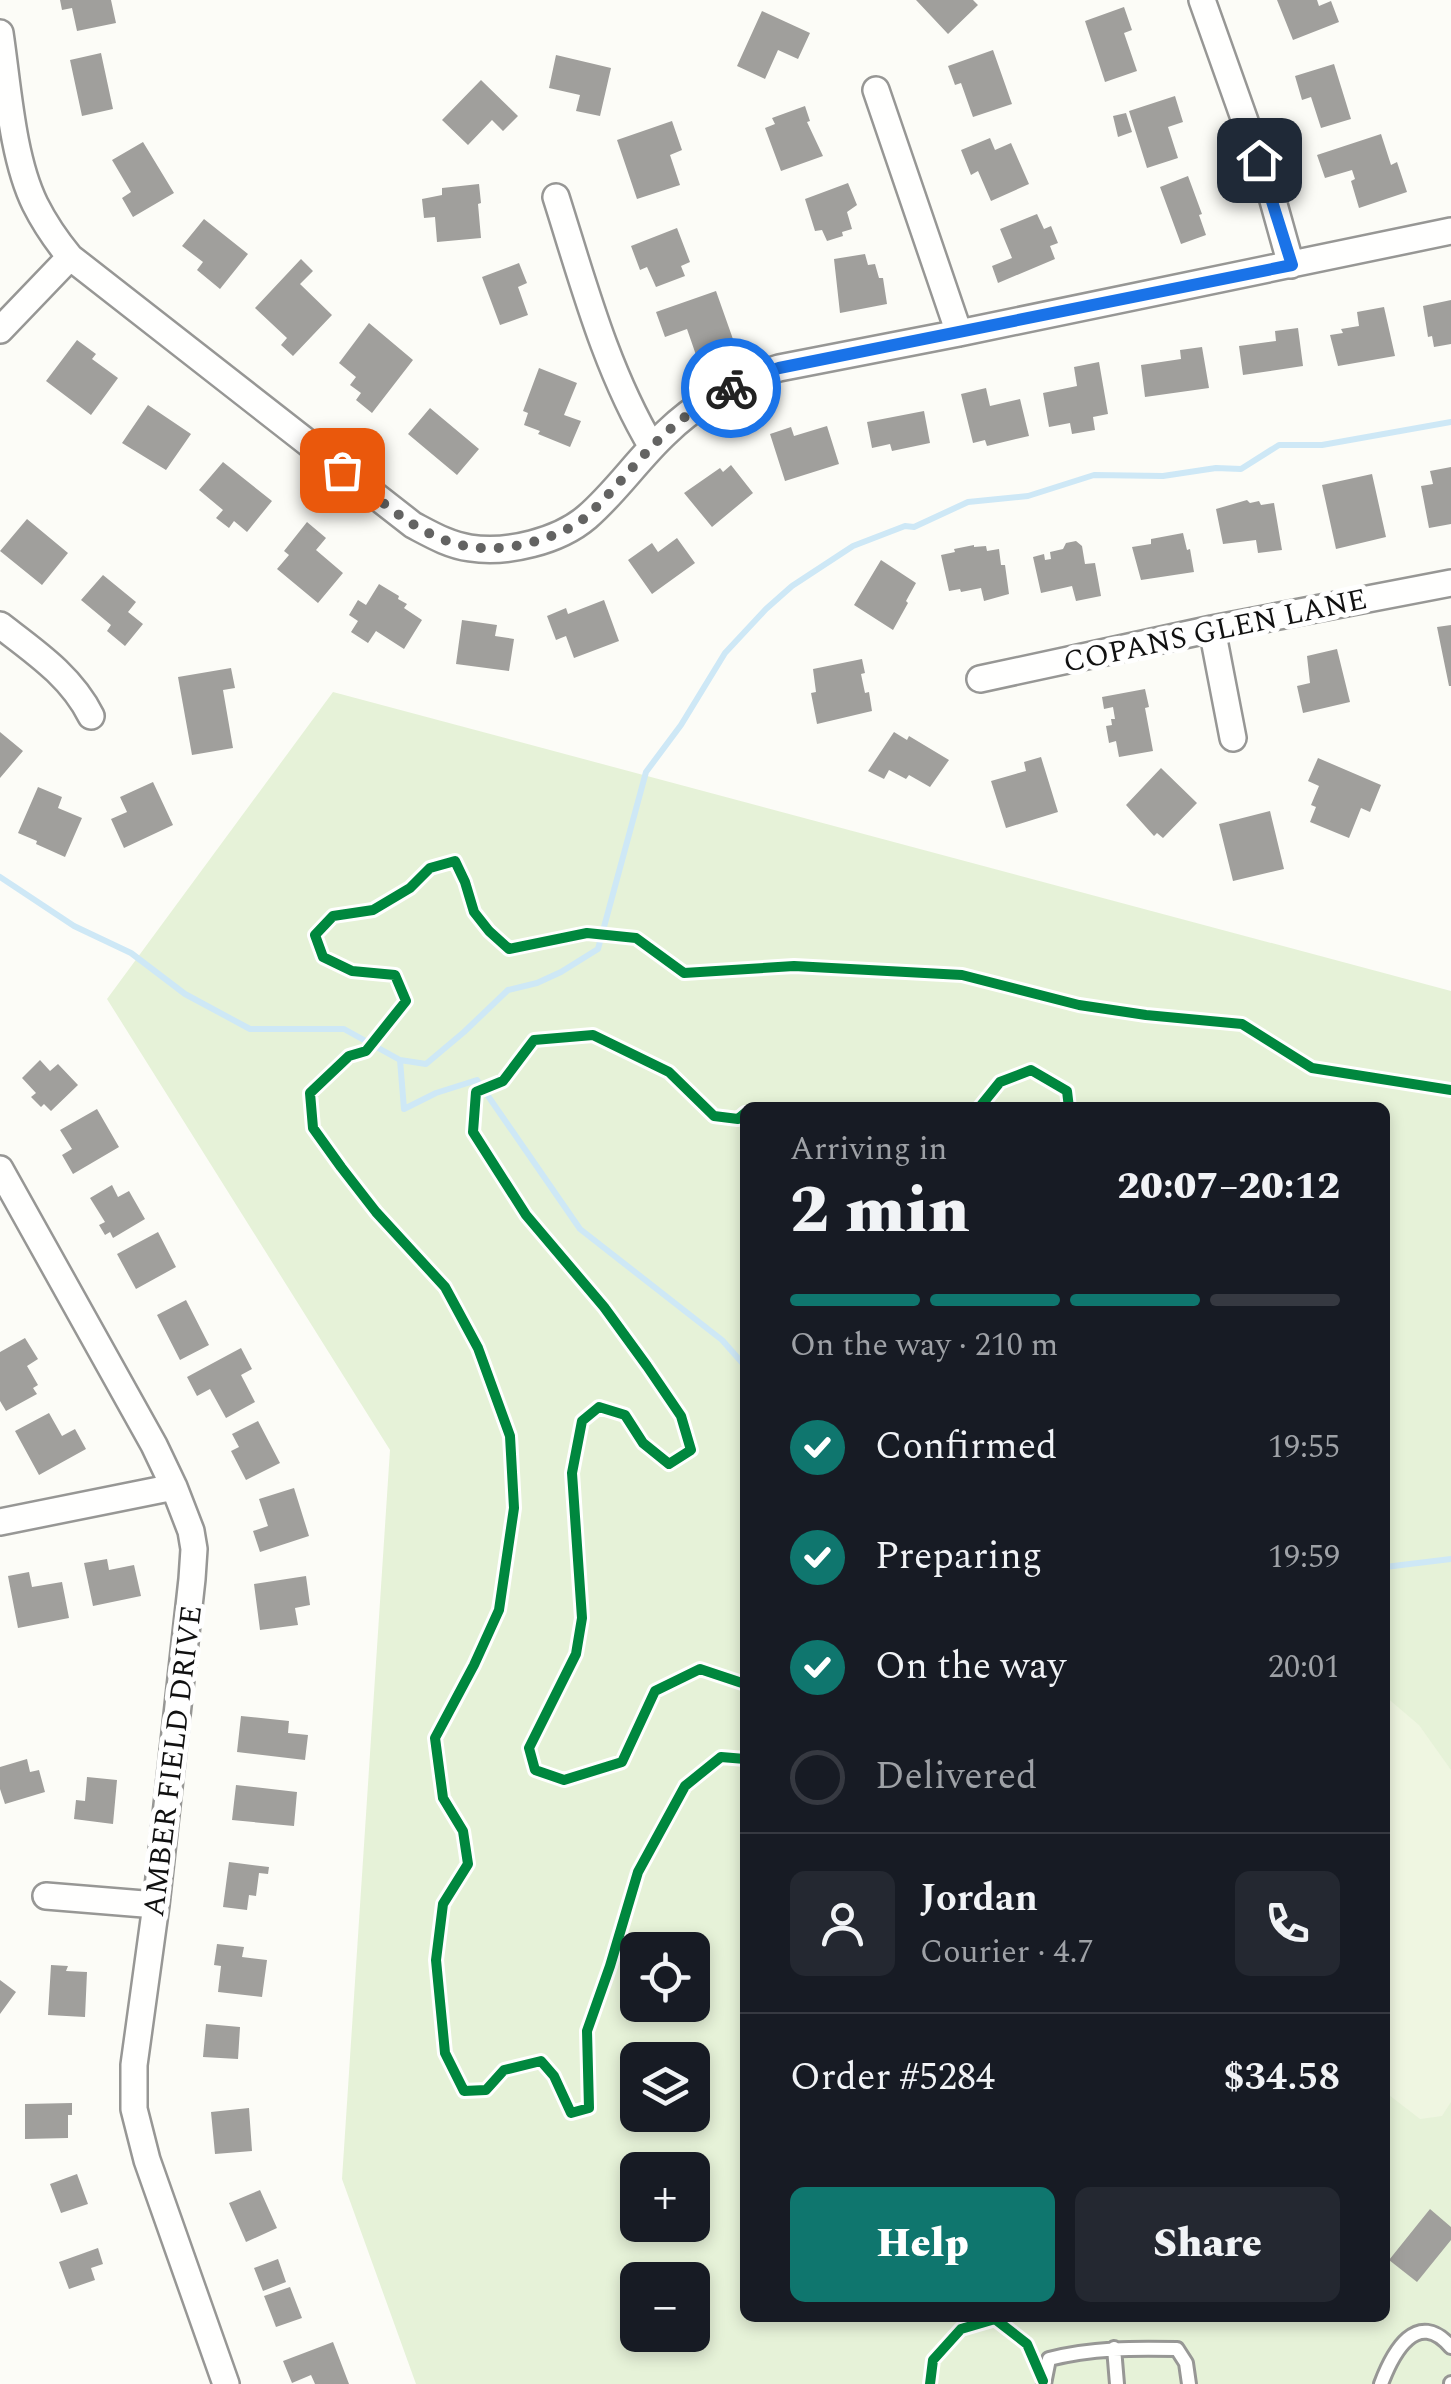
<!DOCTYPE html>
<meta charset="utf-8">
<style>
body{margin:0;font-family:Spectral,serif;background:#242831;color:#f1f3f6;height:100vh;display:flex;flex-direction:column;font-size:38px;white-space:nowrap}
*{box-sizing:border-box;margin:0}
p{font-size:32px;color:#9ea1a6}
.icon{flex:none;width:55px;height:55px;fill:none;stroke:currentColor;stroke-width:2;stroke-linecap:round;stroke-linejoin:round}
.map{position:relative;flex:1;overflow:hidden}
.sheet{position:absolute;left:740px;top:1102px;width:650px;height:1220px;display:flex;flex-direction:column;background:#171b24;border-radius:15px;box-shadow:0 5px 15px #0003}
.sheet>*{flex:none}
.tools{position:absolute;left:620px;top:1932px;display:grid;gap:20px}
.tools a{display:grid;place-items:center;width:90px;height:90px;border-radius:15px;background:#171b24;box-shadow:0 5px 15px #0003;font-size:50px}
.pin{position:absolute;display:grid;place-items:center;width:85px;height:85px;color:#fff;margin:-42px;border-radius:20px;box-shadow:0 5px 15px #0006}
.courier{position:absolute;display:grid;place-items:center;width:100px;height:100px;margin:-50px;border:8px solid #1a73e8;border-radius:50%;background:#fff;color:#222;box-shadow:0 2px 12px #0007}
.head em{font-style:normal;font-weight:800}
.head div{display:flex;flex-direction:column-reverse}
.head{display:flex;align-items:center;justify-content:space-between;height:170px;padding:0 50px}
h1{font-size:65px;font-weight:800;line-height:75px}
.bar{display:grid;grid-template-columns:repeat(4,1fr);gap:15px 10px;align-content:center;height:120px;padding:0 50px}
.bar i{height:12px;border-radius:8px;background:#363941}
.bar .current{background:#0f766e}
.bar p{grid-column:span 4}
.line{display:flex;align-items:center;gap:25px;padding:0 50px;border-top:2px solid #363941}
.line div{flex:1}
.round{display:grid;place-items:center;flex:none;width:105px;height:105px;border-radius:15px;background:#242831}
ol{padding:0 50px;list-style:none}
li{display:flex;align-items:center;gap:30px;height:110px}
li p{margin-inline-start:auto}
li .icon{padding:10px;border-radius:50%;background:#0f766e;color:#fff;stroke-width:4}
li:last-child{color:#9ea1a6}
li i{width:55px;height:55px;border:5px solid #363941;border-radius:50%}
.primary-button{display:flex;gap:20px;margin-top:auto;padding:20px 50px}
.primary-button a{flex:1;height:115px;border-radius:15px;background:#0f766e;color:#fff;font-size:40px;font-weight:800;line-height:115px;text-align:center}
.primary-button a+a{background:#242831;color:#f1f3f6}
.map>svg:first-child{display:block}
</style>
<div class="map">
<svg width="1451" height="2384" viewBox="0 0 1451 2384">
<rect width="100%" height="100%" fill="#fcfcf7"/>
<path fill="#e6f2d8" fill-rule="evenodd" d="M333,692L1451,991V2384H416L342,2179L390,1450L107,999ZM745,1108H1385V2318H745ZM638,1950H692V2005H638ZM638,2060H692V2115H638ZM638,2170H692V2225H638ZM638,2280H692V2335H638Z"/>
<path fill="#eff6e1" d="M1385,1696L1419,1725L1451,1770V2102L1442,2116L1420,2119L1385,2092Z"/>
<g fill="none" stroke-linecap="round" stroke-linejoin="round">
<path stroke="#cee8f6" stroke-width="6" d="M0,877L74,926L131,953L185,994L250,1029H344L400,1060L426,1064L464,1032L508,990L537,983L561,972L598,949L646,772L681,725L725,653L766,609L792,586L853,546L905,526L914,527L968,502L1028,496L1094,475L1163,476L1216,468L1241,469L1279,445H1322L1451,422
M400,1060L404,1109L436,1093L477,1080L580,1229L722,1340L745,1366
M1385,1567L1451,1559"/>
</g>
<path fill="#a09f9c" d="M60,0H111L116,23L77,31L72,8L62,10Z
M916,0H973L978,5L948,34Z
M1277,0H1317L1319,6L1331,1L1339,22L1293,40Z
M1124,7L1132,30L1124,33L1137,71L1105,82L1085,21Z
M762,11L810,33L798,59L778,50L765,79L737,66Z
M993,50L1012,104L973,117L961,83L955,85L948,66Z
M101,53L113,109L82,116L70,60Z
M556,55L611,68L600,116L576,111L580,95L549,88Z
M1334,64L1351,119L1321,128L1311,97L1302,100L1295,76Z
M481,80L518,116L503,131L492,120L468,145L442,120Z
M1175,96L1183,122L1168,127L1178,158L1147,168L1129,111Z
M805,106L810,121L807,122L823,156L781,171L765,128L775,124L772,118Z
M1126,113L1132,132L1118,137L1113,116Z
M672,121L682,150L670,155L680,185L637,199L617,140Z
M1381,134L1391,165L1397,162L1407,192L1359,208L1351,181L1355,179L1352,170L1325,178L1317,155Z
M990,138L995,150L1011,143L1029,184L991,201L978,171L971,175L961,150Z
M143,142L174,193L133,217L122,198L131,192L112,160Z
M1188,176L1202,214L1199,215L1206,235L1181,244L1160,187Z
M848,183L857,205L847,212L852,229L842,232L843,236L827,241L822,230L815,231L805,199Z
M479,184L481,203L478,204L481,238L437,242L435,217L424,218L422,199L442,195V188Z
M1037,214L1044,229L1051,226L1058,243L1050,246L1055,259L998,283L992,266L1012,258L1000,229Z
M204,219L248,254L220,289L197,270L203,262L182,246Z
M677,228L690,262L681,266L685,276L656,287L647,267L640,270L631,246Z
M865,254L868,265L875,264L879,278H883L887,304L840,313L834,259Z
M301,259L313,271L300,284L332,315L293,356L281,345L287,338L255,308Z
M519,263L527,283L518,287L528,315L500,325L482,277Z
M716,291L734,342L696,355L687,329L665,337L656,312Z
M1451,300V344L1434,347L1432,336L1428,337L1423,306Z
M1384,307L1395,356L1338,366L1330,335L1343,333L1341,329L1359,326L1357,312Z
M369,323L413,360L372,413L356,400L361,393L350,385L356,377L339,363Z
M1298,328L1303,366L1243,375L1239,346L1276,341L1275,331Z
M77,340L96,354L92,359L118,378L91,415L46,381Z
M1202,347L1209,388L1145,397L1141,365L1181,359L1180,350Z
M1099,362L1108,414L1093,417L1095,430L1072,434L1070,423L1049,427L1043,393L1077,386L1074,367Z
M539,368L577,383L564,415L581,421L570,447L538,434L540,431L524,425L528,413L523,411Z
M986,388L990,406L1020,399L1029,436L987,446L985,440L973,443L961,394Z
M148,405L191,434L166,470L122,443Z
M430,408L479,449L457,475L408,434Z
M924,411L930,443L892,451L890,444L872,448L867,422Z
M827,426L839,464L785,481L770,434L791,427L794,436Z
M223,462L272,501L247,532L234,521L229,528L216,518L223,510L199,490Z
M731,465L753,493L712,527L684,493L720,468L723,472Z
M1451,467V524L1429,528L1421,486L1433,484L1430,471Z
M1372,474L1386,537L1336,549L1322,485Z
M1247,500L1250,503L1259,501L1261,505L1274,503L1282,550L1258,553L1256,540L1223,544L1216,509Z
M27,519L68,553L42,585L0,551Z
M307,522L326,538L316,550L343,573L318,603L277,569L289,555L284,551Z
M1183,533L1187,550L1190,549L1194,572L1141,580L1132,547L1151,544V539Z
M677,538L695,563L652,594L628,560L652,543L658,552Z
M1076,541L1082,546L1085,564L1095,563L1101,596L1076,601L1072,586L1041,593L1033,557L1044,554L1045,560L1051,559L1050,552L1063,549L1066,543Z
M974,545V547L986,546L987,551L999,549L1001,565H1005L1009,594L984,601L981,588L961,592L960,589L949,591L941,555L955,552L954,549Z
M881,560L916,583L906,601L908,603L893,630L854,605Z
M103,575L136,602L128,612L143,624L125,646L107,631L111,625L81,600Z
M379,584L399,596L398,599L407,604L404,608L422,620L404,649L376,631L368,643L351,632L358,621L349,615L358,600L366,605Z
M604,600L619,641L574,658L566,636L556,640L547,616L566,608L568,614Z
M462,620L497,625L495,636L514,639L509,671L456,664Z
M1451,625V686H1449L1437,627Z
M1337,649L1350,702L1303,713L1297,686L1310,683L1307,656Z
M862,659L865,673L861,674L865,693L869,692L872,711L817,724L811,693L816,692L813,669Z
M231,668L235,688L223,690L233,748L192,755L178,677Z
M1145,689L1149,707L1145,708L1153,751L1119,757L1116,741L1109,743L1106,726L1112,725L1111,719H1115L1113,707L1104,709L1102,697Z
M0,732L23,751L0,778Z
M894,732L907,740L909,736L949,760L930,787L909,775L906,779L889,770L884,779L868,771Z
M1041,757L1058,812L1006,828L991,781L1026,771L1024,762Z
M1318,758L1381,785L1370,812L1361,808L1349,838L1310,822L1316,807L1311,805L1319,786L1308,781Z
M1161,768L1197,803L1163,838L1157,833L1154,836L1126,805Z
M153,782L173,825L124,848L111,819L127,812L120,797Z
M38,787L62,797L58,808L82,818L65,857L36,844L37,841L18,833Z
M1270,811L1284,869L1233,881L1219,824Z
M40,1060L50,1071L58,1064L78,1085L51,1111L44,1104L41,1107L31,1097L36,1093L22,1078Z
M97,1109L119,1147L73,1174L62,1155L72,1149L60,1130Z
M112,1185L118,1197L129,1191L145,1219L113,1238L110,1232L105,1235L99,1225L105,1222L90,1198Z
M158,1232L176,1267L136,1289L117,1254Z
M186,1300L209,1345L180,1360L157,1315Z
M25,1338L38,1359L27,1366L38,1385L33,1388L37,1394L6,1411L0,1401V1352Z
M241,1348L252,1369L241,1375L255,1402L226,1418L210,1389L197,1396L187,1377Z
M49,1413L62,1436L75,1429L86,1449L39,1475L15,1431Z
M258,1421L280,1463L246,1480L231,1451L239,1447L232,1434Z
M294,1488L309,1536L260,1552L253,1531L268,1526L259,1499Z
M107,1559L109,1570L134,1565L141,1596L93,1606L84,1563Z
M29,1572L32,1587L62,1582L69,1618L18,1628L8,1576Z
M306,1576L310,1605L295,1608L298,1625L260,1630L254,1584Z
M241,1716L289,1721L288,1733L308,1735L305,1760L237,1752Z
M27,1759L30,1772L39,1770L45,1792L5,1804L0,1789V1767Z
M87,1777L117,1780L113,1824L74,1819L76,1800L85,1801Z
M236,1785L297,1792L294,1826L232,1820Z
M229,1862L269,1867L268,1874L259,1873L256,1896L249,1895L247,1910L223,1907Z
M217,1944L244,1947L242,1957L267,1960L262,1997L218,1992L221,1966L214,1965Z
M51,1965L68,1966L66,1971L87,1972L85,2017L48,2015Z
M0,1980L16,1992L0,2014Z
M206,2024L240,2027L238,2059L203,2057Z
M72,2103V2115H68V2138L25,2139V2104Z
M249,2108L252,2151L215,2154L211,2112Z
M77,2174L88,2204L61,2213L50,2184Z
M260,2190L277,2228L246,2242L229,2203Z
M1430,2209L1451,2227V2240L1417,2282L1389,2260Z
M98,2248L103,2264L91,2268L95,2280L69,2289L59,2262Z
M278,2259L286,2282L263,2291L254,2268Z
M290,2287L302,2318L276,2327L264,2296Z
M333,2342L349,2384H315L311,2375L292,2383L283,2361Z"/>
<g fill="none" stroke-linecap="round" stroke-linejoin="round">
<g stroke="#979795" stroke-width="18">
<path id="service" d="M1114,2348L1117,2384
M1044,2384L1049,2359C1092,2348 1134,2348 1177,2349L1186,2363L1189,2384
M1381,2384C1393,2352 1417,2308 1451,2347
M1451,2384V2383"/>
</g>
<g stroke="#979795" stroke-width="30">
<path id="minor" d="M1202,0L1272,197L1291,265
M0,33C8,86 12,157 35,204C45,224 56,240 70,257L413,525C432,535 449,545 470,548C507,554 559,541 587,517C616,492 638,459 666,433C698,402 737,381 779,368L959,333L1451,231
M876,90L959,333
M556,197C583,282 606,370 652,447
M0,330L70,257
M0,625C35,652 71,676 91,716
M1212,629L1233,738
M980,679L1212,629L1451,583
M0,1169L154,1445L174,1487L191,1531L194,1549L192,1579L156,1905L134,2065V2109L147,2160L226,2384
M0,1522L174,1487
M46,1896L156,1905"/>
</g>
<use href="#service" stroke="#fffffe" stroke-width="12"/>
<use href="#minor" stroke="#fffffe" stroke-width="25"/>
<g stroke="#fff" stroke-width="16">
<path id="cycleway" d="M979,1108L1000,1082L1031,1070L1067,1091L1069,1108
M745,1113L738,1119L714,1116L669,1072L593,1035L534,1040L503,1081L476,1092L473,1132L526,1215L604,1307L647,1366L681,1416L691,1450L669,1464L643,1443L625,1415L599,1407L582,1421L572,1473L582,1618L576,1654L529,1748L535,1770L564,1780L622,1762L655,1691L700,1669L745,1684
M745,1759L721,1757L685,1786L638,1872L610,1966L587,2031L589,2108L571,2113L554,2076L541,2061L504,2070L486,2090L464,2091L445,2053L436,1960L443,1904L468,1864L463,1831L443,1798L435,1738L474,1665L499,1610L514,1508L510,1436L478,1348L445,1287L376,1212L341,1167L313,1128L310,1093L349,1056L366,1051L406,1001L395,975L352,971L323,957L315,935L333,916L373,910L410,888L430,868L455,861L465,882L474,912L489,931L509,949L587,933L636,938L684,973L794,966L962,975L1079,1005L1146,1015L1242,1024L1312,1068L1451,1090
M930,2384L933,2360L961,2329L995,2319L1027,2344L1043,2381"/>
</g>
<use href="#cycleway" stroke="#00873e" stroke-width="10"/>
</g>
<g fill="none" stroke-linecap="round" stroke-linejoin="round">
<path stroke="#636362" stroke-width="10" stroke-dasharray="0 18" d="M342,470C405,520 448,565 533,542C553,536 573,529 588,515C616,489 639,457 668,431C687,414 708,400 731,388"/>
<path stroke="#1a73e8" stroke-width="12" d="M731,388L754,376L779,368L1292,265L1259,160"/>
</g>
<g text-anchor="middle" stroke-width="10" stroke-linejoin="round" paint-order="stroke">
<g font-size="30" fill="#111" stroke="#fff">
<text transform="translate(1215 630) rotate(-12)" y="10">COPANS GLEN LANE</text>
<text transform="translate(172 1761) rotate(-83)" y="10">AMBER FIELD DRIVE</text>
</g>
</g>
</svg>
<div class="tools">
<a><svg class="icon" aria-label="locate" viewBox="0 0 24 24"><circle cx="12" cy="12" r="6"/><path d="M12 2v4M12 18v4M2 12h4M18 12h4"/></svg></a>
<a><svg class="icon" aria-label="layers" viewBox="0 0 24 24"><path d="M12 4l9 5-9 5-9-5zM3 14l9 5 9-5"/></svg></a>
<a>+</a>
<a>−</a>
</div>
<div class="pin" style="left:342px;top:470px;background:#ea580c"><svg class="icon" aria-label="bag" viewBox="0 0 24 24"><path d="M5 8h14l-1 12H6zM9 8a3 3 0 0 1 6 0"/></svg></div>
<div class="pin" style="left:1259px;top:160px;background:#1f2937"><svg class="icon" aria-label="home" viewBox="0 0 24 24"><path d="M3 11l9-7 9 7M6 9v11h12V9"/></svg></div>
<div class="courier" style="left:731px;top:388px"><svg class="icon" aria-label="bike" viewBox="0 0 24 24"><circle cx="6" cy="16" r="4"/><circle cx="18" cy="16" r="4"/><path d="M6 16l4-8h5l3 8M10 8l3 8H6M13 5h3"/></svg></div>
<section class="sheet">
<div class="head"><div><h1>2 min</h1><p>Arriving in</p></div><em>20:07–20:12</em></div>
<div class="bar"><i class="current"></i><i class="current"></i><i class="current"></i><i></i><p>On the way · 210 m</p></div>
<ol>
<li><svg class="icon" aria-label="check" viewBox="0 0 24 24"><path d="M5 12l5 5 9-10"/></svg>Confirmed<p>19:55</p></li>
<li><svg class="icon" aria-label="check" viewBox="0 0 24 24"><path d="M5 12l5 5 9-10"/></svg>Preparing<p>19:59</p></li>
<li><svg class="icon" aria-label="check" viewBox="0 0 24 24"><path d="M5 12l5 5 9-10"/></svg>On the way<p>20:01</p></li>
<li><i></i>Delivered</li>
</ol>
<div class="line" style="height:180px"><a class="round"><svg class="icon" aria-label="person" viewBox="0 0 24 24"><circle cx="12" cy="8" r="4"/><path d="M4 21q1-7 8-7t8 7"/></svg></a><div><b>Jordan</b><p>Courier · 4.7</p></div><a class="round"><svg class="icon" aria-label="phone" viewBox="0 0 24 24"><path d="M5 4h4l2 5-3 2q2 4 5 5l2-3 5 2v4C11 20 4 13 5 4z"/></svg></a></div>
<div class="line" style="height:130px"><div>Order #5284</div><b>$34.58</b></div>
<div class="primary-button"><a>Help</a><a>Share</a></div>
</section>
</div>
